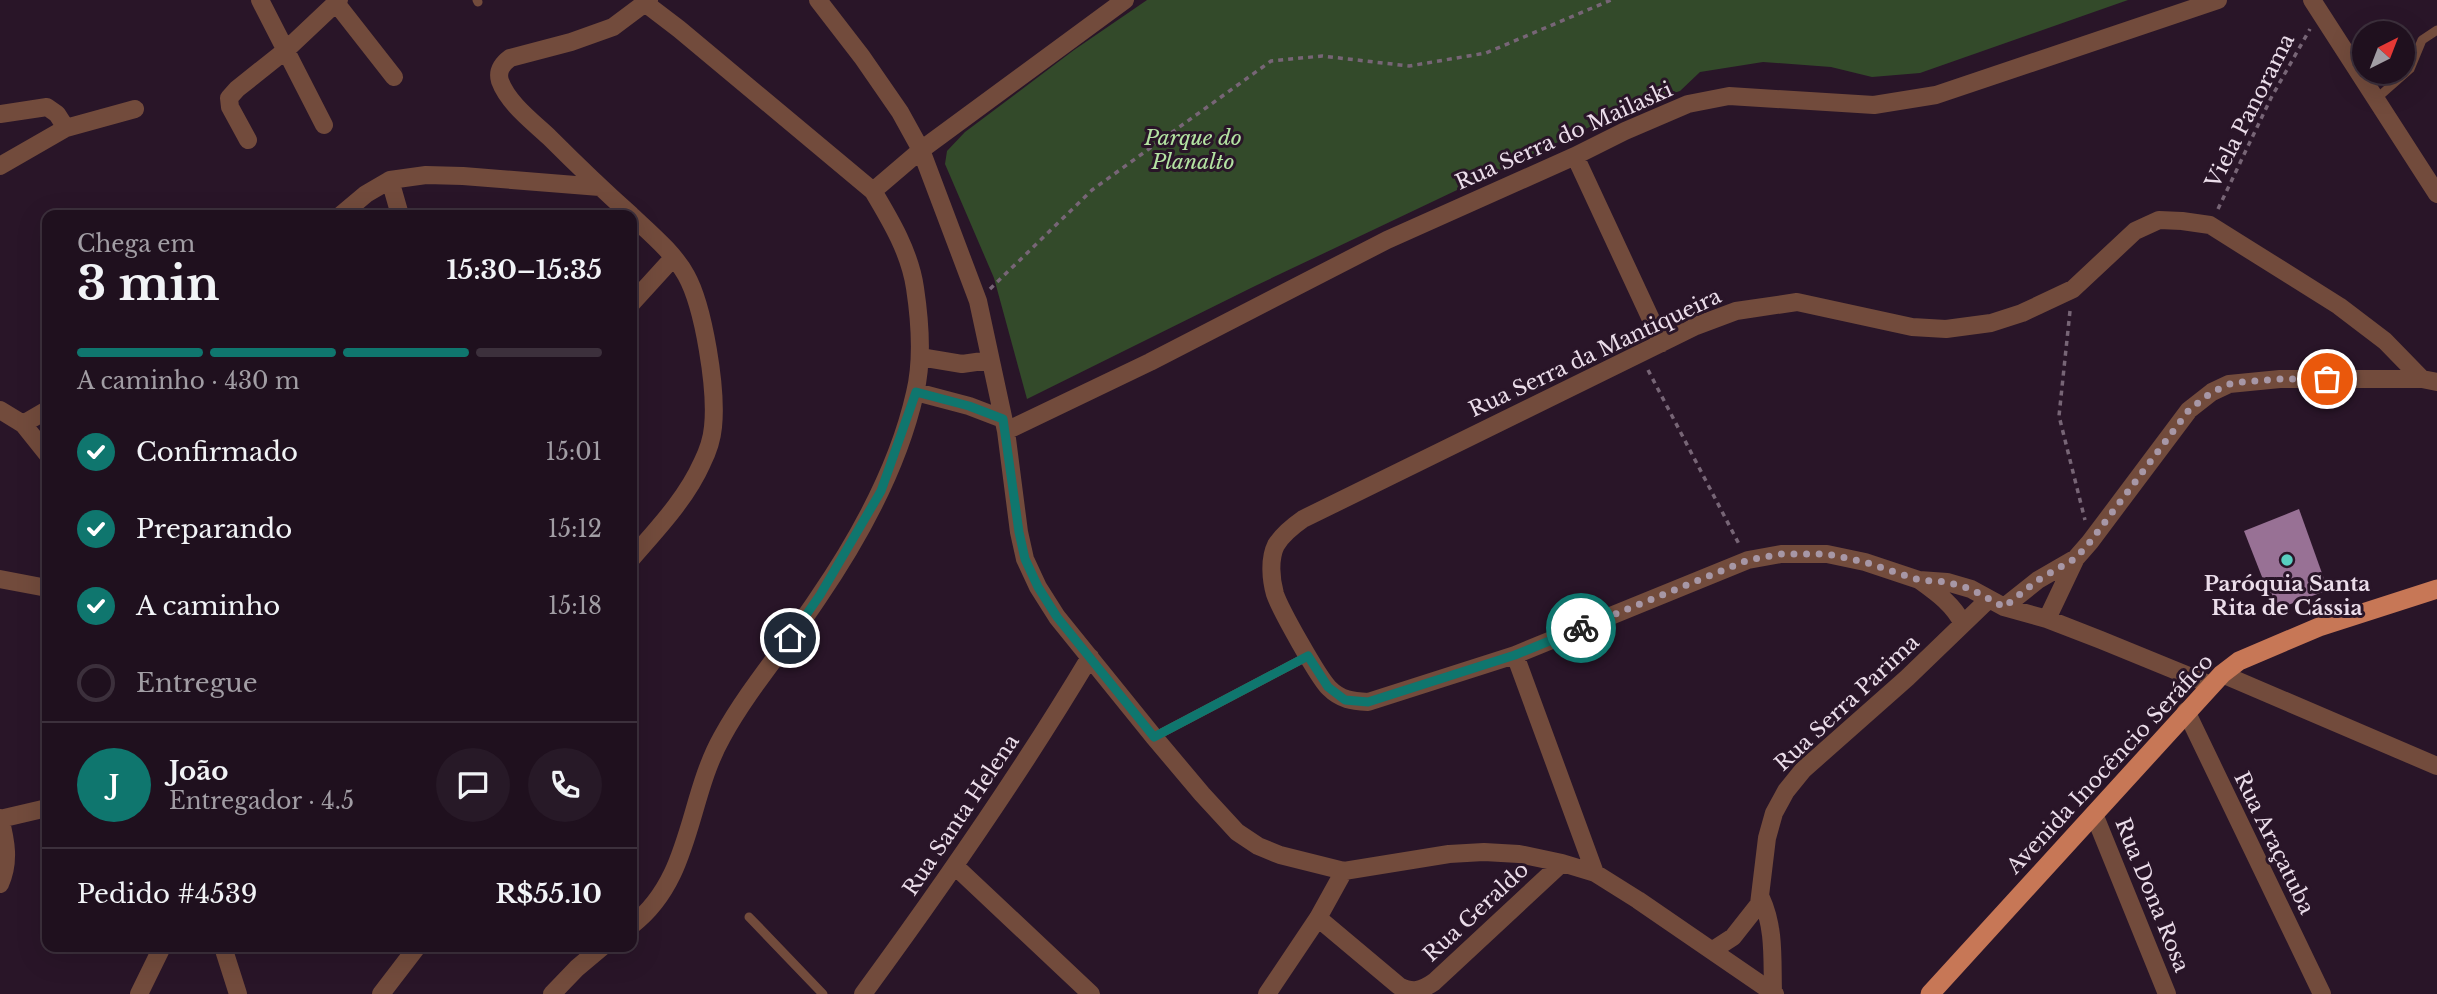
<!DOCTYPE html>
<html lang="pt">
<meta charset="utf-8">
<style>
body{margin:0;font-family:"Libre Baskerville",serif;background:#271927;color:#f1f3f6;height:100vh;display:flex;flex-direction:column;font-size:26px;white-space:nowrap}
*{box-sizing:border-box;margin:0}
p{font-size:23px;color:#a19da4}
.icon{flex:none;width:38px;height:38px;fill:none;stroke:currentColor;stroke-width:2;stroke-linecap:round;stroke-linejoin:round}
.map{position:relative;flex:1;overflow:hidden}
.details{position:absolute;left:42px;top:210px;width:595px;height:742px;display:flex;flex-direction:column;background:#1f101e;border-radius:14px;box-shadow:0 7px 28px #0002,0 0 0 2px #3c303c}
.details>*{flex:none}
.needle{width:46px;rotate:42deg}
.buttons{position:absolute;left:2352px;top:21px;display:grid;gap:14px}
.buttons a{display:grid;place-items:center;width:63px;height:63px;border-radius:50%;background:#1f101e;box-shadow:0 7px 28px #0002,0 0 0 2px #3c303c;font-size:35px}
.pin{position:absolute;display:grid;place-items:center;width:60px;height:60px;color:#fff;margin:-30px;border:4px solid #fff;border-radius:50%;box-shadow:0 2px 7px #0007}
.courier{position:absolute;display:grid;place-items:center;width:70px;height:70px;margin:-35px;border:5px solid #0f766e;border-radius:50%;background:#fff;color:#222;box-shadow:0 2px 9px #0007}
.overview em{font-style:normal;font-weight:800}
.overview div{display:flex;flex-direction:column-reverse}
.overview{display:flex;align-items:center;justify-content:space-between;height:119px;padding:0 35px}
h1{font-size:46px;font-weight:800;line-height:52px}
.bar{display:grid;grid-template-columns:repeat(4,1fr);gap:10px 7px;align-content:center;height:84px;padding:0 35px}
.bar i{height:9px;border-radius:5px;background:#3c303c}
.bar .current{background:#0f766e}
.bar p{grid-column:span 4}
.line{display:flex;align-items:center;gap:18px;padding:0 35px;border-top:2px solid #3c303c}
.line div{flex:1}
.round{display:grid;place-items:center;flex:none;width:74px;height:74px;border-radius:37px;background:#271927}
ol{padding:0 35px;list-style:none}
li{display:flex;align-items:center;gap:21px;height:77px}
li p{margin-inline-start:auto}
li .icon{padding:7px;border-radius:50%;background:#0f766e;color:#fff;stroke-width:4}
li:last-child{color:#a19da4}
li i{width:38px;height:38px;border:4px solid #3c303c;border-radius:50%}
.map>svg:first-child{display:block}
</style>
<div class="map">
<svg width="2437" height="994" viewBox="0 0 2437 994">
<rect width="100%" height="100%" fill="#291528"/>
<path fill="#334a2a" d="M1147,0H2128L1920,73L1872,77L1831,67L1763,62L1700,72L1680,91L1636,105L1255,286L1027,399L994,278L945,164L947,151L965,132L1074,50Z"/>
<path fill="#987195" d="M2299,509L2328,590L2275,610L2244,531Z"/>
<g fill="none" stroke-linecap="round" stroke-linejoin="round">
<path stroke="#776576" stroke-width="3.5" stroke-dasharray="5 5" stroke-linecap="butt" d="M2218,209L2271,98L2310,29
M990,289L1092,190L1271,61L1322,56L1409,66L1486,53L1611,0
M2070,311L2059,416L2085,520
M1648,370L1740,546"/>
<path stroke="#724b3c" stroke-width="9" d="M477,0L478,2
M2376,99L2410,69L2422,40L2437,30
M1154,737L1308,656
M749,917L823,994"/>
<path stroke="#724b3c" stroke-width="18" d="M260,0L324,125
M818,0L862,57L900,112L921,150L978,301L1006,431L1019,532L1025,559L1038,587L1057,617L1154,737L1202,794L1237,832L1258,846L1280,855L1344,871L1449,854L1484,852L1519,854L1562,863L1595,873L1638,900L1775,994
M2312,0L2437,194
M336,3L394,77
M0,114L47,107L57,114L66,128L135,109
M248,140L230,107L229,98L237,89L286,50L339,0
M1575,156L1662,343
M0,166L66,128
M390,180L400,215
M873,191L921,150L1125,0
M341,215L366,194L390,180L426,175L463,176L600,187
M631,215C603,190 576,164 549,137C532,121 508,103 500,81C497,71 502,64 510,58L571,42L613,27L649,0
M632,216C650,233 674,253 686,275C704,307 717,390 713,427C712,438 707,453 702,463C686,499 657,529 632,558
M632,303L673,258
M920,357L962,364L990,360
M916,392L969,406L1003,419
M0,410L23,424L47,454
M23,424L47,410
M1006,431L1150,362L1387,240L1575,156L1625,131L1688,104L1729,96L1874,105L1936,95L2218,0
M0,579L47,588
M1919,580C1937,593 1953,604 1963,624
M2004,607L2038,580L2076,558
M2047,619L2076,558L2090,542L2189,410L2212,392L2229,384L2280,379H2422L2437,382
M1515,655L1595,873
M2222,674L2437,766
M2211,685L2101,640L2047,619L2004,607L1971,589L1947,582L1919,580L1865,562L1827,554H1781L1748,560L1515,655L1368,702C1352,701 1341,700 1329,688C1318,677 1280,609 1275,594C1271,580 1269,559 1276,545C1282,535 1293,526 1303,519L1696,326L1736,311L1797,302L1912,327L1946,329L1991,323L2022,313L2073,289L2135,231L2159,220L2182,221L2210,225L2339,306L2385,341L2422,379
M2186,711L2322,994
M2094,814L2167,994
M0,818C6,841 10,862 0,884
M0,819L47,808
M956,867L1091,994
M1761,898C1775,928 1772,960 1773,993
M1318,918L1399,986C1413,993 1421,991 1434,982L1562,863
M632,925C692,879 687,799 722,737C749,688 787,645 818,598C859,538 899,464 915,393C923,360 920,321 915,288C910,253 891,221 873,191L679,29L645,3
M223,947L238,994
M1713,950L1733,937L1759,904L1767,838L1774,813L1786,791L1803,770L1907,678L1989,599
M139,994L162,947
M381,994L417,947
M552,994L577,968L602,947
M863,994C943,885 1020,774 1090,657
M1267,994L1318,918L1344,871"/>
<path stroke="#c77756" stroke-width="19" d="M1930,994L2222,674L2239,661L2319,627L2437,589"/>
</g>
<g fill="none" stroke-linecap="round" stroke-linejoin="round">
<path stroke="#a797a6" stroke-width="7" stroke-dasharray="0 12.6" d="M1581,628L1748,560L1781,554H1827L1865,562L1919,580L1947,582L1971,589L2004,607L2038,580L2076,558L2090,542L2189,410L2212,392L2230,384L2243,382L2280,379H2327"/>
<path stroke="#0f766e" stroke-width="9" d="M790,638L820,595L881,491L916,392L969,406L1003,419L1019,532L1025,559L1038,587L1057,617L1154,737L1308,656L1328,687L1345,700L1368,702L1515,655L1581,628"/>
</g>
<circle fill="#58cec0" stroke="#291528" stroke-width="2.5" cx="2287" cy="560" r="7"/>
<g text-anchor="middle" stroke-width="6" stroke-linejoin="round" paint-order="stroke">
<g font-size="21" fill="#ebddea" stroke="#291528">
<text transform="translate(2250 111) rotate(-63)" y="7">Viela Panorama</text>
<text transform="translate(1564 136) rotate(-24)" y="7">Rua Serra do Mailaski</text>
<text transform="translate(1595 353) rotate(-25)" y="7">Rua Serra da Mantiqueira</text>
<text transform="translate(1847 703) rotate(-43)" y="7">Rua Serra Parima</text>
<text transform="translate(2110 764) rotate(-47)" y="7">Avenida Inocêncio Seráfico</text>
<text transform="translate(961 815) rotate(-56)" y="7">Rua Santa Helena</text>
<text transform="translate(2274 843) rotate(64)" y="7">Rua Araçatuba</text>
<text transform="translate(2152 895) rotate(68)" y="7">Rua Dona Rosa</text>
<text transform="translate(1476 912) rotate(-43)" y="7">Rua Geraldo</text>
</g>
<g font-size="21" font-style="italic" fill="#b3e3a2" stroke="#291528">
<text x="1193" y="145">Parque do<tspan x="1193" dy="24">Planalto</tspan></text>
</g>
<g font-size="21" font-weight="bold" fill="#ebddea" stroke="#291528">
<text x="2287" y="591">Paróquia Santa<tspan x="2287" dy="24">Rita de Cássia</tspan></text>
</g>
</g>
</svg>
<div class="buttons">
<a><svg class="needle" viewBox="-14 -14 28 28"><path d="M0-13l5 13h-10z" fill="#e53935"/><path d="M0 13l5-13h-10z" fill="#a19da4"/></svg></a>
</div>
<div class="pin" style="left:2327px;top:379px;background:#ea580c"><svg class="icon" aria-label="bag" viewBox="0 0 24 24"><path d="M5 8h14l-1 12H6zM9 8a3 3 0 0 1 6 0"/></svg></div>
<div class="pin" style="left:790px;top:638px;background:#1f2937"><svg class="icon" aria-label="home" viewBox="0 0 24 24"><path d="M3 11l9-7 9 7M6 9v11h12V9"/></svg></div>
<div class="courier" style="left:1581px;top:628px"><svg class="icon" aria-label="bike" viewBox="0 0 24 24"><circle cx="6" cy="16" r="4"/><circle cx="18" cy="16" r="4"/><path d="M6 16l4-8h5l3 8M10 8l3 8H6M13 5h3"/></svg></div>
<section class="details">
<div class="overview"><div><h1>3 min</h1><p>Chega em</p></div><em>15:30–15:35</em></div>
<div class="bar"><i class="current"></i><i class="current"></i><i class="current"></i><i></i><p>A caminho · 430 m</p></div>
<ol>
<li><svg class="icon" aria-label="check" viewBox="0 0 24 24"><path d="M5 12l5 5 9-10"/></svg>Confirmado<p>15:01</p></li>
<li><svg class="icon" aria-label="check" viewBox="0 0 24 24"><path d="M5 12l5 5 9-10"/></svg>Preparando<p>15:12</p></li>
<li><svg class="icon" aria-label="check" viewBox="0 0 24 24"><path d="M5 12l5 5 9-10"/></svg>A caminho<p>15:18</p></li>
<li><i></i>Entregue</li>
</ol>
<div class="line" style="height:126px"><b class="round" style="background:#0f766e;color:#fff">J</b><div><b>João</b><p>Entregador · 4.5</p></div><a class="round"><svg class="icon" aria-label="chat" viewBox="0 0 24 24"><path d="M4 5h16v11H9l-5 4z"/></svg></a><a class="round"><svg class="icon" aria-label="phone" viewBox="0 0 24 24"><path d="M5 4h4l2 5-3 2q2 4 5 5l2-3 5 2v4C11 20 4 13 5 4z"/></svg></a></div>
<div class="line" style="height:91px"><div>Pedido #4539</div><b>R$55.10</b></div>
</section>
</div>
